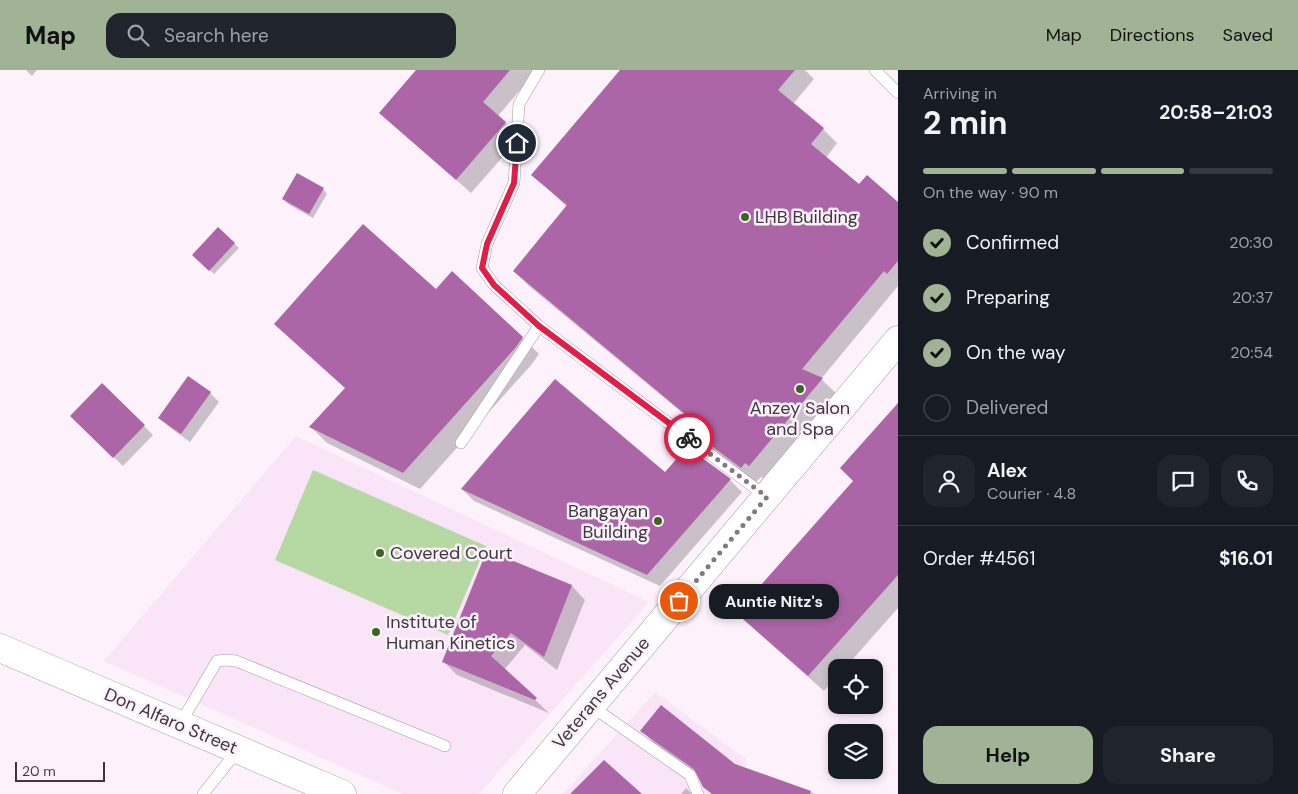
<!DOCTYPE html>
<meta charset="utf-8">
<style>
body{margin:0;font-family:"DM Sans",sans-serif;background:#20242c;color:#f1f3f6;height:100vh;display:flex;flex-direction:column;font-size:19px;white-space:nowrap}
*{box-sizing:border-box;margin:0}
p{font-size:16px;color:#9ea1a6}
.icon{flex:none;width:28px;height:28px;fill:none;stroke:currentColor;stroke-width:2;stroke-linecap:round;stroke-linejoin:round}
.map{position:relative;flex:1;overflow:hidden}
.side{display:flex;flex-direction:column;background:#171b24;width:400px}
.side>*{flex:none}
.tools{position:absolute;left:828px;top:589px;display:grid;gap:10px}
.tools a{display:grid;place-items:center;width:55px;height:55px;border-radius:10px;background:#171b24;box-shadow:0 2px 8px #0003;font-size:25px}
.scale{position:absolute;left:15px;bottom:12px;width:90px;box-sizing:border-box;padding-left:5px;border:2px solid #3e383e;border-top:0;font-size:14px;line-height:18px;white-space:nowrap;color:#3e383e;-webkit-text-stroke:4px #fdf1fc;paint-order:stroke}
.pin{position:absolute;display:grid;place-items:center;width:42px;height:42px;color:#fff;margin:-21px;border:2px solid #fff;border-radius:50%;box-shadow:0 1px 5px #0007}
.courier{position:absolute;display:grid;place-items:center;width:50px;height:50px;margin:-25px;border:4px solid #e11d48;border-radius:50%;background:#fff;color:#222;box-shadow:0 1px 6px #0007}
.bubble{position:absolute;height:35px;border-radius:15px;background:#171b24;box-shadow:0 2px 8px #0003;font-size:16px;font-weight:700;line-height:35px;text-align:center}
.summary em{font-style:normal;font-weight:700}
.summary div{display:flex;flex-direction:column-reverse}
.summary{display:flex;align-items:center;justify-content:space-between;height:85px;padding:0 25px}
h1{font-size:32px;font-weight:700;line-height:38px}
.bar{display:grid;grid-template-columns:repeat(4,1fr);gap:8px 5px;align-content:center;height:60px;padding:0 25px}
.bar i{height:6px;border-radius:4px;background:#363941}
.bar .selected{background:#a0b395}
.bar p{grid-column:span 4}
.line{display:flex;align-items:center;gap:12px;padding:0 25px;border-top:1px solid #363941}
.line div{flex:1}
.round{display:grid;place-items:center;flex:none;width:52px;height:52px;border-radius:15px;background:#20242c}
ol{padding:0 25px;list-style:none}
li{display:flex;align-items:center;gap:15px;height:55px}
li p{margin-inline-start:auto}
li .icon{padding:5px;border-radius:50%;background:#a0b395;color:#111;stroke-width:4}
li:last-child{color:#9ea1a6}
li i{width:28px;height:28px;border:2px solid #363941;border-radius:50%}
.action{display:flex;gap:10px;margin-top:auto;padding:10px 25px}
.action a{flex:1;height:58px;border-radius:15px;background:#a0b395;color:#111;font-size:20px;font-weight:700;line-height:58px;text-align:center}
.action a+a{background:#20242c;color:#f1f3f6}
header{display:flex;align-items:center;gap:30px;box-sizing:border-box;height:70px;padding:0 25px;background:#a0b395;color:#111}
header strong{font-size:24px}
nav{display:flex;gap:28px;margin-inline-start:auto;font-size:18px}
.search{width:350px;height:45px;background:#20242c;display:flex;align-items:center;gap:12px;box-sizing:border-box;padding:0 18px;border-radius:15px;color:#9ea1a6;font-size:19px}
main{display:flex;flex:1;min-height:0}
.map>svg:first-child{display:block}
</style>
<header>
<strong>Map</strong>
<div class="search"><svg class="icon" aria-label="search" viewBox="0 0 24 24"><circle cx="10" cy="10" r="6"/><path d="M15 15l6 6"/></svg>Search here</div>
<nav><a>Map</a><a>Directions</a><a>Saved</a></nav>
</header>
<main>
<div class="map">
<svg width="898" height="724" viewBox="0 0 898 724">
<rect width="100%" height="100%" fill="#fdf1fc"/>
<path fill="#fae4f8" d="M296,366L649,532L479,724H403L104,591Z
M655,622L747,690L742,724H563Z"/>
<path fill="#b6d8a3" d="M313,400L486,476L448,565L275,490Z"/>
<path fill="#0003" d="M26,0H37L32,6Z
M418,0H537L498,46L520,67L471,123L381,43Z
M622,0H805L814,9L793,34L823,59L837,73L826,88L859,115L867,107L898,134V216L821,309L837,324L765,410L761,407L756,412L713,380L699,365L703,360L529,216L514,201L567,137L533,105Z
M323,119L327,124L313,148L288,134L284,129Z
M218,159L239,178L214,204L194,185Z
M436,220L522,267L539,284L532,294L420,419L327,373L311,357Z
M102,314L153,365L123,396L71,346Z
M210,323L219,332L190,372L169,357L160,348Z
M898,335V538L845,598H836V607L824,621L753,558L854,411L841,398Z
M687,378L730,410L742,422L660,516L474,431L462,419L665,404Z
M488,482L572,516L585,530L557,600L525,575L504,600L549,643L457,605L444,592Z
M642,661L735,695L816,724H712L698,704L655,674Z
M686,718L692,724H681Z"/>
<path fill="#ac65a6" d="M416,0H510L483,32L506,52L456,110L379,43Z
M620,0H795L778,20L824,58L811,74L859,114L867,105L898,132V191L887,204L884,201L802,299L823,308L749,396L745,393L741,398L697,365L703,359L513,201L567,135L531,105Z
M297,103L324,118L309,144L282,129Z
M363,154L436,219L452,201L523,267L516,277L403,403L309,357L345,318L274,254Z
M218,157L235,173L209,201L192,185Z
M188,306L211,322L181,364L158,348Z
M555,309L665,402L687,377L731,409L647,505L461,419Z
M102,313L145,355L113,388L70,346Z
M898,333V505L808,606L736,543L853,411L840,398Z
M487,480L572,515L544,587L511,563L491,586L537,628L535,630L442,592Z
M661,635L735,694L811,721L810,724H712L703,717L694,699L640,661Z
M604,690L642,724H570Z"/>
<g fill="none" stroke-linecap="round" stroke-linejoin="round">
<g stroke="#a798a5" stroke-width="12">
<path id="lane" d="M539,0L519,34L514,113L487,174L482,198L494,215L539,256L767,427
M875,0L898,23
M461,373L539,256
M591,636L690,705L698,724
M180,654L217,591L227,590L236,591L445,676
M203,724L238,680"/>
</g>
<g stroke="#a798a5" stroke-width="29">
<path id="secondary" d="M0,578L342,724"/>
</g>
<g stroke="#a798a5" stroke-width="29">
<path id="primary" d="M517,724L898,270"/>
</g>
<use href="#lane" stroke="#fff" stroke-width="11"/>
<use href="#secondary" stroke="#fff" stroke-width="28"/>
<use href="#primary" stroke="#fff" stroke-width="28"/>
</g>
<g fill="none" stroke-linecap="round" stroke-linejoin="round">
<path stroke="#817980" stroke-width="5" stroke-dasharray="0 9" d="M679,531L767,427L689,368"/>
<path stroke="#e11d48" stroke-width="6" d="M517,73L514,113L487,174L482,198L494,215L539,256L689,368"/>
</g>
<g fill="#3d651f" stroke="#fdf1fc" stroke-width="2">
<circle cx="745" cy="147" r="5"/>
<circle cx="800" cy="319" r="5"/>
<circle cx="658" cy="451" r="5"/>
<circle cx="380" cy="483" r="5"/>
<circle cx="376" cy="562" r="5"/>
</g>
<g text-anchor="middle" stroke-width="5" stroke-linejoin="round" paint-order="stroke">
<g font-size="18" fill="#3e383e" stroke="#fdf1fc" text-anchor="start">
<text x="755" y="153">LHB Building</text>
<text x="800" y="344" text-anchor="middle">Anzey Salon<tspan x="800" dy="21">and Spa</tspan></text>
<text x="648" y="447" text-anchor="end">Bangayan<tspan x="648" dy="21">Building</tspan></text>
<text x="390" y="489">Covered Court</text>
<text x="386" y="558">Institute of<tspan x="386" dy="21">Human Kinetics</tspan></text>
</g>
<g font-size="18" fill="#3e383e" stroke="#fdf1fc">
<text transform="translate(601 623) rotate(-50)" y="6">Veterans Avenue</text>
<text transform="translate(171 651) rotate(23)" y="6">Don Alfaro Street</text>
</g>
</g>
</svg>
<div class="tools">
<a><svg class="icon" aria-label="locate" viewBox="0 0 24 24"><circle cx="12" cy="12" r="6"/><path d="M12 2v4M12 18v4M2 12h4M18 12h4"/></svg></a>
<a><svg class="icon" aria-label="layers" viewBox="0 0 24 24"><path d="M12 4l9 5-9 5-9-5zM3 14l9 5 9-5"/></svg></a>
</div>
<div class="scale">20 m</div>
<div class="pin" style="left:679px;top:531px;background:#ea580c"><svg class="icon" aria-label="bag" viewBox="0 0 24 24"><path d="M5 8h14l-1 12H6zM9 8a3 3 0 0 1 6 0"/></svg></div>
<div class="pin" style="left:517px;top:73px;background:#1f2937"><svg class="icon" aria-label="home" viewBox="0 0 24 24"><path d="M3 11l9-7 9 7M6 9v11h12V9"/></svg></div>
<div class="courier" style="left:689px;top:368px"><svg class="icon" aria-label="bike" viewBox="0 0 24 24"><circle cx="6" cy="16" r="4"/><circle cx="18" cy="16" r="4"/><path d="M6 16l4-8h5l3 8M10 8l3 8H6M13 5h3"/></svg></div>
<div class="bubble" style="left:709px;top:514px;width:130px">Auntie Nitz's</div>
</div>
<section class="side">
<div class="summary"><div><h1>2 min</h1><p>Arriving in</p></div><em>20:58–21:03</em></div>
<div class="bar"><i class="selected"></i><i class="selected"></i><i class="selected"></i><i></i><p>On the way · 90 m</p></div>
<ol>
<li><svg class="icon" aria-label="check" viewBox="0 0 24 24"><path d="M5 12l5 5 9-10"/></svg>Confirmed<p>20:30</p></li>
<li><svg class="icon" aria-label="check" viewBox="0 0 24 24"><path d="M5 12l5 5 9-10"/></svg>Preparing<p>20:37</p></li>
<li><svg class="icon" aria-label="check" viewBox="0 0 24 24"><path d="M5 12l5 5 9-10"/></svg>On the way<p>20:54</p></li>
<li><i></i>Delivered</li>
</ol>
<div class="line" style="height:90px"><a class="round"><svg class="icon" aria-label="person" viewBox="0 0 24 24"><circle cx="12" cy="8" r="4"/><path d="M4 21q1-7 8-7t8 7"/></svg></a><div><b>Alex</b><p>Courier · 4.8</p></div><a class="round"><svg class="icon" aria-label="chat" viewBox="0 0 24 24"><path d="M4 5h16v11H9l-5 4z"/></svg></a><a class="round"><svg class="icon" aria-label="phone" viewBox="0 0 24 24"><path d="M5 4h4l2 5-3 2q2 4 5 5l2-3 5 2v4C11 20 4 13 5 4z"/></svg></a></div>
<div class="line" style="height:65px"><div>Order #4561</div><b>$16.01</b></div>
<div class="action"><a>Help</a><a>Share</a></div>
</section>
</main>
